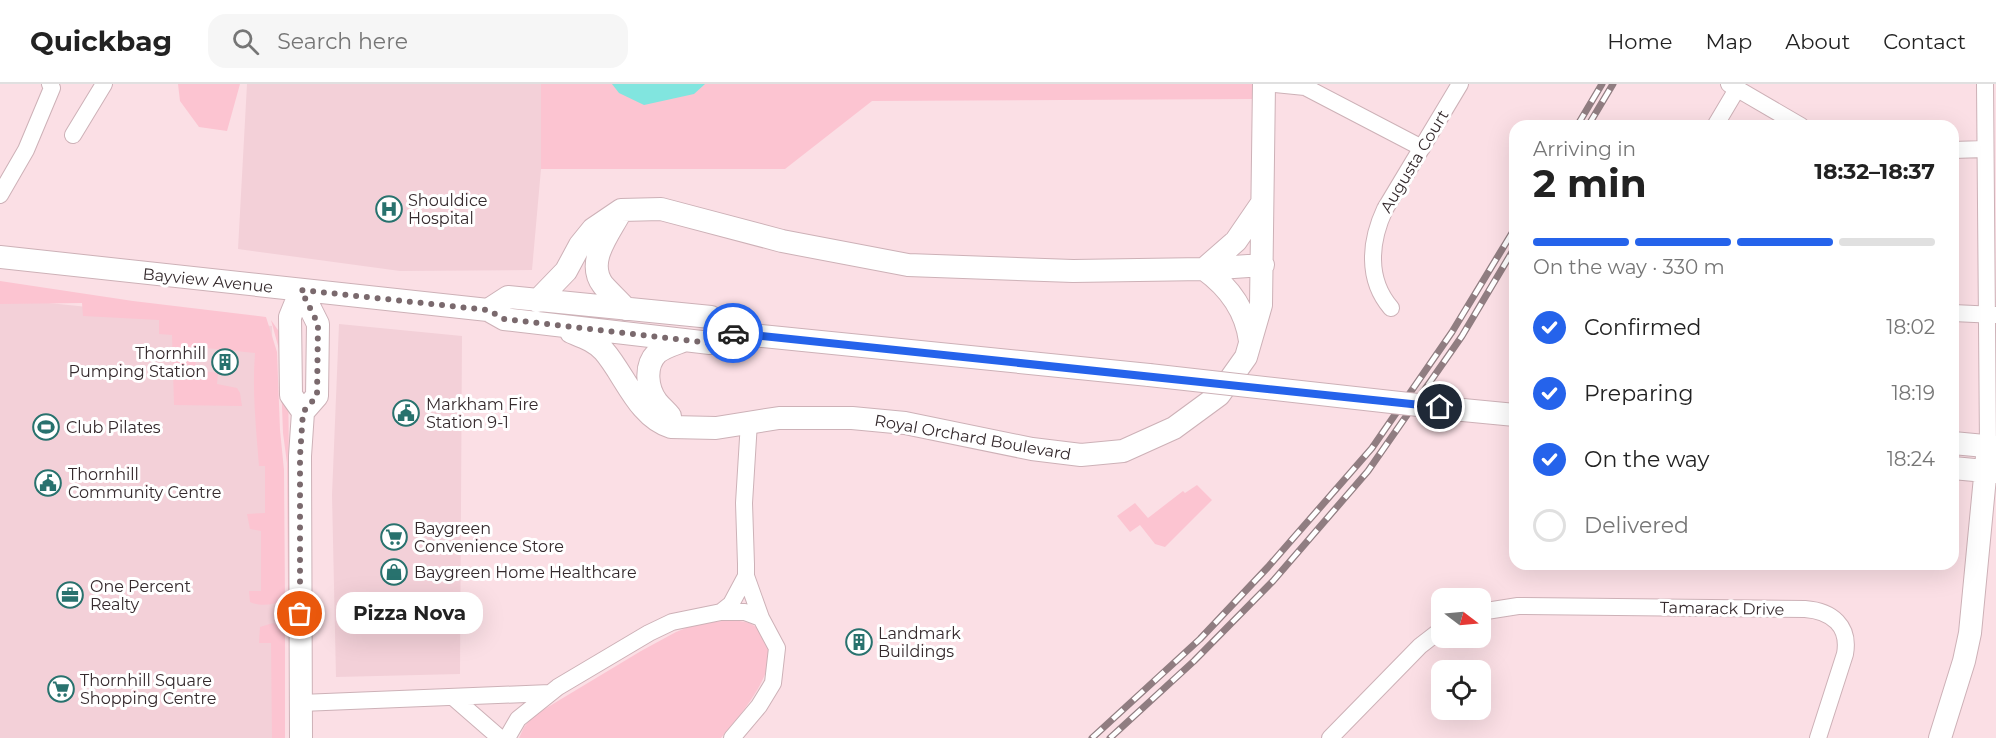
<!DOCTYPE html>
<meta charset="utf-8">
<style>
body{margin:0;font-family:Montserrat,sans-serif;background:#f6f6f6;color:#222;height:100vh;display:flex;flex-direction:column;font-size:22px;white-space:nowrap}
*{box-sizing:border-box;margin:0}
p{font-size:20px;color:#767676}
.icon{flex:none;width:33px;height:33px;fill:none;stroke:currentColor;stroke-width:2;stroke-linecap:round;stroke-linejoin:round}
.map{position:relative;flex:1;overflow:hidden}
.panel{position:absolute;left:1509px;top:36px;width:450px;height:450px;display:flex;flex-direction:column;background:#fff;border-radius:18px;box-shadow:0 6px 24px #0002}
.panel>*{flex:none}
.needle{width:39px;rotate:106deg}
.tools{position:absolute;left:1431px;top:504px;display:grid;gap:12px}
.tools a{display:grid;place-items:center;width:60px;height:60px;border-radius:12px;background:#fff;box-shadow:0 6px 24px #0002;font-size:30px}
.pin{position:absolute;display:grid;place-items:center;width:51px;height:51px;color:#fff;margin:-26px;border:3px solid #fff;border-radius:50%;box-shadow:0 2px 6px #0007}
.courier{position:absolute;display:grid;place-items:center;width:60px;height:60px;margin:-30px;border:4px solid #2563eb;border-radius:50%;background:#fff;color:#222;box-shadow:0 2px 8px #0007}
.bubble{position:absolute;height:42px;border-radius:18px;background:#fff;box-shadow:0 6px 24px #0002;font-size:20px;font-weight:700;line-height:42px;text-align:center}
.headline em{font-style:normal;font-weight:700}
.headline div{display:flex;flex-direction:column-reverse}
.headline{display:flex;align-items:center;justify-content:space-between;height:102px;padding:0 24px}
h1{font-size:39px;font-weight:700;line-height:45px}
.bar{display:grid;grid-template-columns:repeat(4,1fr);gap:9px 6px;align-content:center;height:72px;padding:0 24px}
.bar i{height:8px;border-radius:4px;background:#e0e0e0}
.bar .current{background:#2563eb}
.bar p{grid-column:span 4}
ol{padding:0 24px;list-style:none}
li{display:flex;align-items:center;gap:18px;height:66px}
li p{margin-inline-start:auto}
li .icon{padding:6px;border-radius:50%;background:#2563eb;color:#fff;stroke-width:4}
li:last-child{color:#767676}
li i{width:33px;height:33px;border:3px solid #e0e0e0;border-radius:50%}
header{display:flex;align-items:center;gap:36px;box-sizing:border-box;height:84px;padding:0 30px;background:#fff;border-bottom:2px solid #e0e0e0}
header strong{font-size:28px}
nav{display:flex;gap:33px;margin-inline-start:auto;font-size:21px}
.search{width:420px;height:54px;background:#f6f6f6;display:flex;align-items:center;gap:15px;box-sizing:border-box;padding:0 21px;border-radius:18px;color:#767676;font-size:22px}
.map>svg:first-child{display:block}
</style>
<header>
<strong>Quickbag</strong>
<div class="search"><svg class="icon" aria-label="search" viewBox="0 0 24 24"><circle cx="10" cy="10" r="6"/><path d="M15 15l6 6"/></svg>Search here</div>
<nav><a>Home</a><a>Map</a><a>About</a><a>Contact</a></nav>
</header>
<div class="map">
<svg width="1996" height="654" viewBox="0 0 1996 654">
<rect width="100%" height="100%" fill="#fbdfe5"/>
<path fill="#f3d0d8" d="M247,0H541V85L532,186L400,187L238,165Z
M0,214L272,242L279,654H0Z
M339,240L462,252L460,590L336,593L332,411Z"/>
<path fill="#fcc4d1" d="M178,0H240L227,47L199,43L180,17Z
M541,0H1253V15L872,17L785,85H541Z
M0,197L133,217L266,233L277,268L280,346L284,386L285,515C275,521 261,523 250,518L249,507H261V447L250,445L247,430L265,429V382H259C256,344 252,307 255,269L197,263L195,286L218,289L217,300L237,304L240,309L242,322L174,321L172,251L159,250V236L83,232L82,219L0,220Z
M271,236L280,249L288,278L290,498L288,508L287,379L283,349L280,269Z
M1197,401L1212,416L1165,463L1155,460L1140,441L1130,448L1117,432L1135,419L1148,434L1183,407L1185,409Z
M731,536C738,537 747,537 753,541C798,567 741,630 721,654H519L524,643L533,632L641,567L676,548L696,540Z
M273,539L285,545V654H272L271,559H259L260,543Z"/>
<path fill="#81e5df" d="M612,0H705L694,10L644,21L619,9Z"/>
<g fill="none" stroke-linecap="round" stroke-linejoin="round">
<g stroke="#cdb1b7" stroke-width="18">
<path id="street" d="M1275,0L1305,3L1422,64
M1729,0L1801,42
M1985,0L1988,362
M1715,42L1737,5
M73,51L104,0
M1953,66L1985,65
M0,111L26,66L52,4L50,0
M1391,224C1366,195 1370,157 1385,125L1460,0
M1953,229L1996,231
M749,338L744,419L746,480V492L761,534
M721,528L731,520L746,492
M1480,528L1518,522L1805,525C1832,527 1850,542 1845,570L1818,654
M454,614L500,654
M301,619L550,609
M507,654L518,635L558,603L649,549L672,538L721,528H745L761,534L777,564L773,599L759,622L732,654
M1330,654L1420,562L1442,545"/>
</g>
<g stroke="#cdb1b7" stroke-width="24">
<path id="secondary" d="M621,127C610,149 585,177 603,201C610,209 619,217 626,225
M0,173L488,226L504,235L710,259L732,249L1149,291
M1204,185C1229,203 1246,226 1250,257
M1204,185L1236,157L1262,119
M301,206L318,240L317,312L303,328L300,372L301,654
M301,206L290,233L291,311L303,328
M537,217L566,187L580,161L593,145L621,126L661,125L782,157L908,181L1073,187L1204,185L1263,181
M488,226L508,213L711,233L732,249
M571,248C583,253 595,257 604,267C625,291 638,333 671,343L716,344L779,334H852L905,339L1032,365L1081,371L1123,367L1174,344L1219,311L1246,273L1261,221L1264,0
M1463,326L1515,331
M670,332C666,327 661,323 657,318C647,305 644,282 657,269C664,263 675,260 683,257
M1953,359L1996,363
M1953,384L1996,388
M1940,654L1964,577L1970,549L1988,362"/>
</g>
<use href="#street" stroke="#fff" stroke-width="16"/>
<use href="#secondary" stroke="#fff" stroke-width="22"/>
<g stroke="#907d81" stroke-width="7">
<path id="rail" d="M1577,42L1602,0
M1588,42L1613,0
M1092,654L1200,555L1268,483L1372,364L1452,248L1515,144
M1110,654L1194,577L1273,497L1368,387L1462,252L1515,163"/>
</g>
<use href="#rail" stroke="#fff" stroke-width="4.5" stroke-dasharray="14" stroke-linecap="butt"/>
<g stroke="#cdb1b7" stroke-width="24" stroke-linecap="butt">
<path id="secondary-bridge" d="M1149,291L1463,326"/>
</g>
<use href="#secondary-bridge" stroke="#fff" stroke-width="22"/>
</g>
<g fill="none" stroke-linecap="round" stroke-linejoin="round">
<path stroke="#7a696d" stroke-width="6" stroke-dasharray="0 10.8" d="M300,530V372L303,328L317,312L318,240L301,206L488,226L504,235L710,259L733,249"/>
<path stroke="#2563eb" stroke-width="8" d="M733,249L1440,323"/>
</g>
<defs>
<g id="hospital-ring" transform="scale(1.35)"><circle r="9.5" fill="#fff" stroke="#28726e" stroke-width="1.5"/><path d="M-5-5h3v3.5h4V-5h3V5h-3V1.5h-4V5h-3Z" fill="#28726e"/></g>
<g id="building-ring" transform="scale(1.35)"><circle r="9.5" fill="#fff" stroke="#28726e" stroke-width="1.5"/><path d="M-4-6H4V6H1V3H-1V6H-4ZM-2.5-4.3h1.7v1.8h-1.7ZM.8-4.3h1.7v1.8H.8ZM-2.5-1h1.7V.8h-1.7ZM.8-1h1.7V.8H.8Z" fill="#28726e"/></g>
<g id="civic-ring" transform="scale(1.35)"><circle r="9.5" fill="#fff" stroke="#28726e" stroke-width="1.5"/><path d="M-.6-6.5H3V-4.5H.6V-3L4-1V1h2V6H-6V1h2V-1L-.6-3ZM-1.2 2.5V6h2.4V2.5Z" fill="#28726e"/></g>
<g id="stadium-ring" transform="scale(1.35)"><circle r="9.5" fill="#fff" stroke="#28726e" stroke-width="1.5"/><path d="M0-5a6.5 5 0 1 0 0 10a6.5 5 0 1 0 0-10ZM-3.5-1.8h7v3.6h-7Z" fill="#28726e"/></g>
<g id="supermarket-ring" transform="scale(1.35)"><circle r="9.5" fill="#fff" stroke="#28726e" stroke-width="1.5"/><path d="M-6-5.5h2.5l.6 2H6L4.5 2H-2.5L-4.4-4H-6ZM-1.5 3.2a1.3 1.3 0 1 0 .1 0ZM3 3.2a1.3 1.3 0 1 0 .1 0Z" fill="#28726e"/></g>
<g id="shop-ring" transform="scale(1.35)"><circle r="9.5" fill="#fff" stroke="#28726e" stroke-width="1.5"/><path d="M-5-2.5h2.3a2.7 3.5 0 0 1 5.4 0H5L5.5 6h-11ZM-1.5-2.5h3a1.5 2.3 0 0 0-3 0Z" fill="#28726e"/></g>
<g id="office-ring" transform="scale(1.35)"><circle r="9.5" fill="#fff" stroke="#28726e" stroke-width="1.5"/><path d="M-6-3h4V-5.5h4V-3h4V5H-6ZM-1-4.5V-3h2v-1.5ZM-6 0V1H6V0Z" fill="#28726e"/></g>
</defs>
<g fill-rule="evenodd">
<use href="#hospital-ring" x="389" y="125"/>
<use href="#building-ring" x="225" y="278"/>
<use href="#civic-ring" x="406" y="329"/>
<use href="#stadium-ring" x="46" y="343"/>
<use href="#civic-ring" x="48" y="399"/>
<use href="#supermarket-ring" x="394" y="453"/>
<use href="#shop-ring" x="394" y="488"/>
<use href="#office-ring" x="70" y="511"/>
<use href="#building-ring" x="859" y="558"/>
<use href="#supermarket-ring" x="61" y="605"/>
</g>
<g text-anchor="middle" stroke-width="6" stroke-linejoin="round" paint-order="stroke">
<g font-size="16" fill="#352a2d" stroke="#fff">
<text transform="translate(1414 77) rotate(-59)" y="6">Augusta Court</text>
<text transform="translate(208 196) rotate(6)" y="6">Bayview Avenue</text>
<text transform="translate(973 353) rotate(10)" y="6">Royal Orchard Boulevard</text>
<text transform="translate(1722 524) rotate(1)" y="6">Tamarack Drive</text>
</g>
<g font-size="16" fill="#352a2d" stroke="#fff" text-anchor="start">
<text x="408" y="122">Shouldice<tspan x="408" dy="18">Hospital</tspan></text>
<text x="206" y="275" text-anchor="end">Thornhill<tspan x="206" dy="18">Pumping Station</tspan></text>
<text x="426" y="326">Markham Fire<tspan x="426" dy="18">Station 9-1</tspan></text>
<text x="66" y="349">Club Pilates</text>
<text x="68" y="396">Thornhill<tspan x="68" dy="18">Community Centre</tspan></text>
<text x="414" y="450">Baygreen<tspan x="414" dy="18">Convenience Store</tspan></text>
<text x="414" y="494">Baygreen Home Healthcare</text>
<text x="90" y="508">One Percent<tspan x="90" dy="18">Realty</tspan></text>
<text x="878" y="555">Landmark<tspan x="878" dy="18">Buildings</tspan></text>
<text x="80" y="602">Thornhill Square<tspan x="80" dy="18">Shopping Centre</tspan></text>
</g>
</g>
</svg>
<div class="tools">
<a><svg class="needle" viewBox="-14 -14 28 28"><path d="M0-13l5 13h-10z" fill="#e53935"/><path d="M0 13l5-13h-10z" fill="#767676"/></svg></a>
<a><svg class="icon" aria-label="locate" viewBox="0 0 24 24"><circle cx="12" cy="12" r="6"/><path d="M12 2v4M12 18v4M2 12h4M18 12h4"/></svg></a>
</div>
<div class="pin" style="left:300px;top:530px;background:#ea580c"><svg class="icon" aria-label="bag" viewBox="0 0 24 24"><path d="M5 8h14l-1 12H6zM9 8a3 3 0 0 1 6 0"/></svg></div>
<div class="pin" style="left:1440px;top:323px;background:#1f2937"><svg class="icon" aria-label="home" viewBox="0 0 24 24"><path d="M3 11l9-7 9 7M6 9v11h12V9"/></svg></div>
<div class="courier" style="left:733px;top:249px"><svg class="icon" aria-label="car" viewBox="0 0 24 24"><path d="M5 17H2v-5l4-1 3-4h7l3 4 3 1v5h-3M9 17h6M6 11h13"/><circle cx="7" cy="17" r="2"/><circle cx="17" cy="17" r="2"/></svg></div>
<div class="bubble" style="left:336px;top:508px;width:147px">Pizza Nova</div>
<section class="panel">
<div class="headline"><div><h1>2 min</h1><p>Arriving in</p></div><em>18:32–18:37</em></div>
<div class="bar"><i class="current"></i><i class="current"></i><i class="current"></i><i></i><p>On the way · 330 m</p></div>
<ol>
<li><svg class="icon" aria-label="check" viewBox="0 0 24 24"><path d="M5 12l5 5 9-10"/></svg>Confirmed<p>18:02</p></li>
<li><svg class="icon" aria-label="check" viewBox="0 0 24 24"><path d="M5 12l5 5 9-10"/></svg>Preparing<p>18:19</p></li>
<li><svg class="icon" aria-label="check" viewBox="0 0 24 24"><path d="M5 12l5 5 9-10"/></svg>On the way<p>18:24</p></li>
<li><i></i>Delivered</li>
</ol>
</section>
</div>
